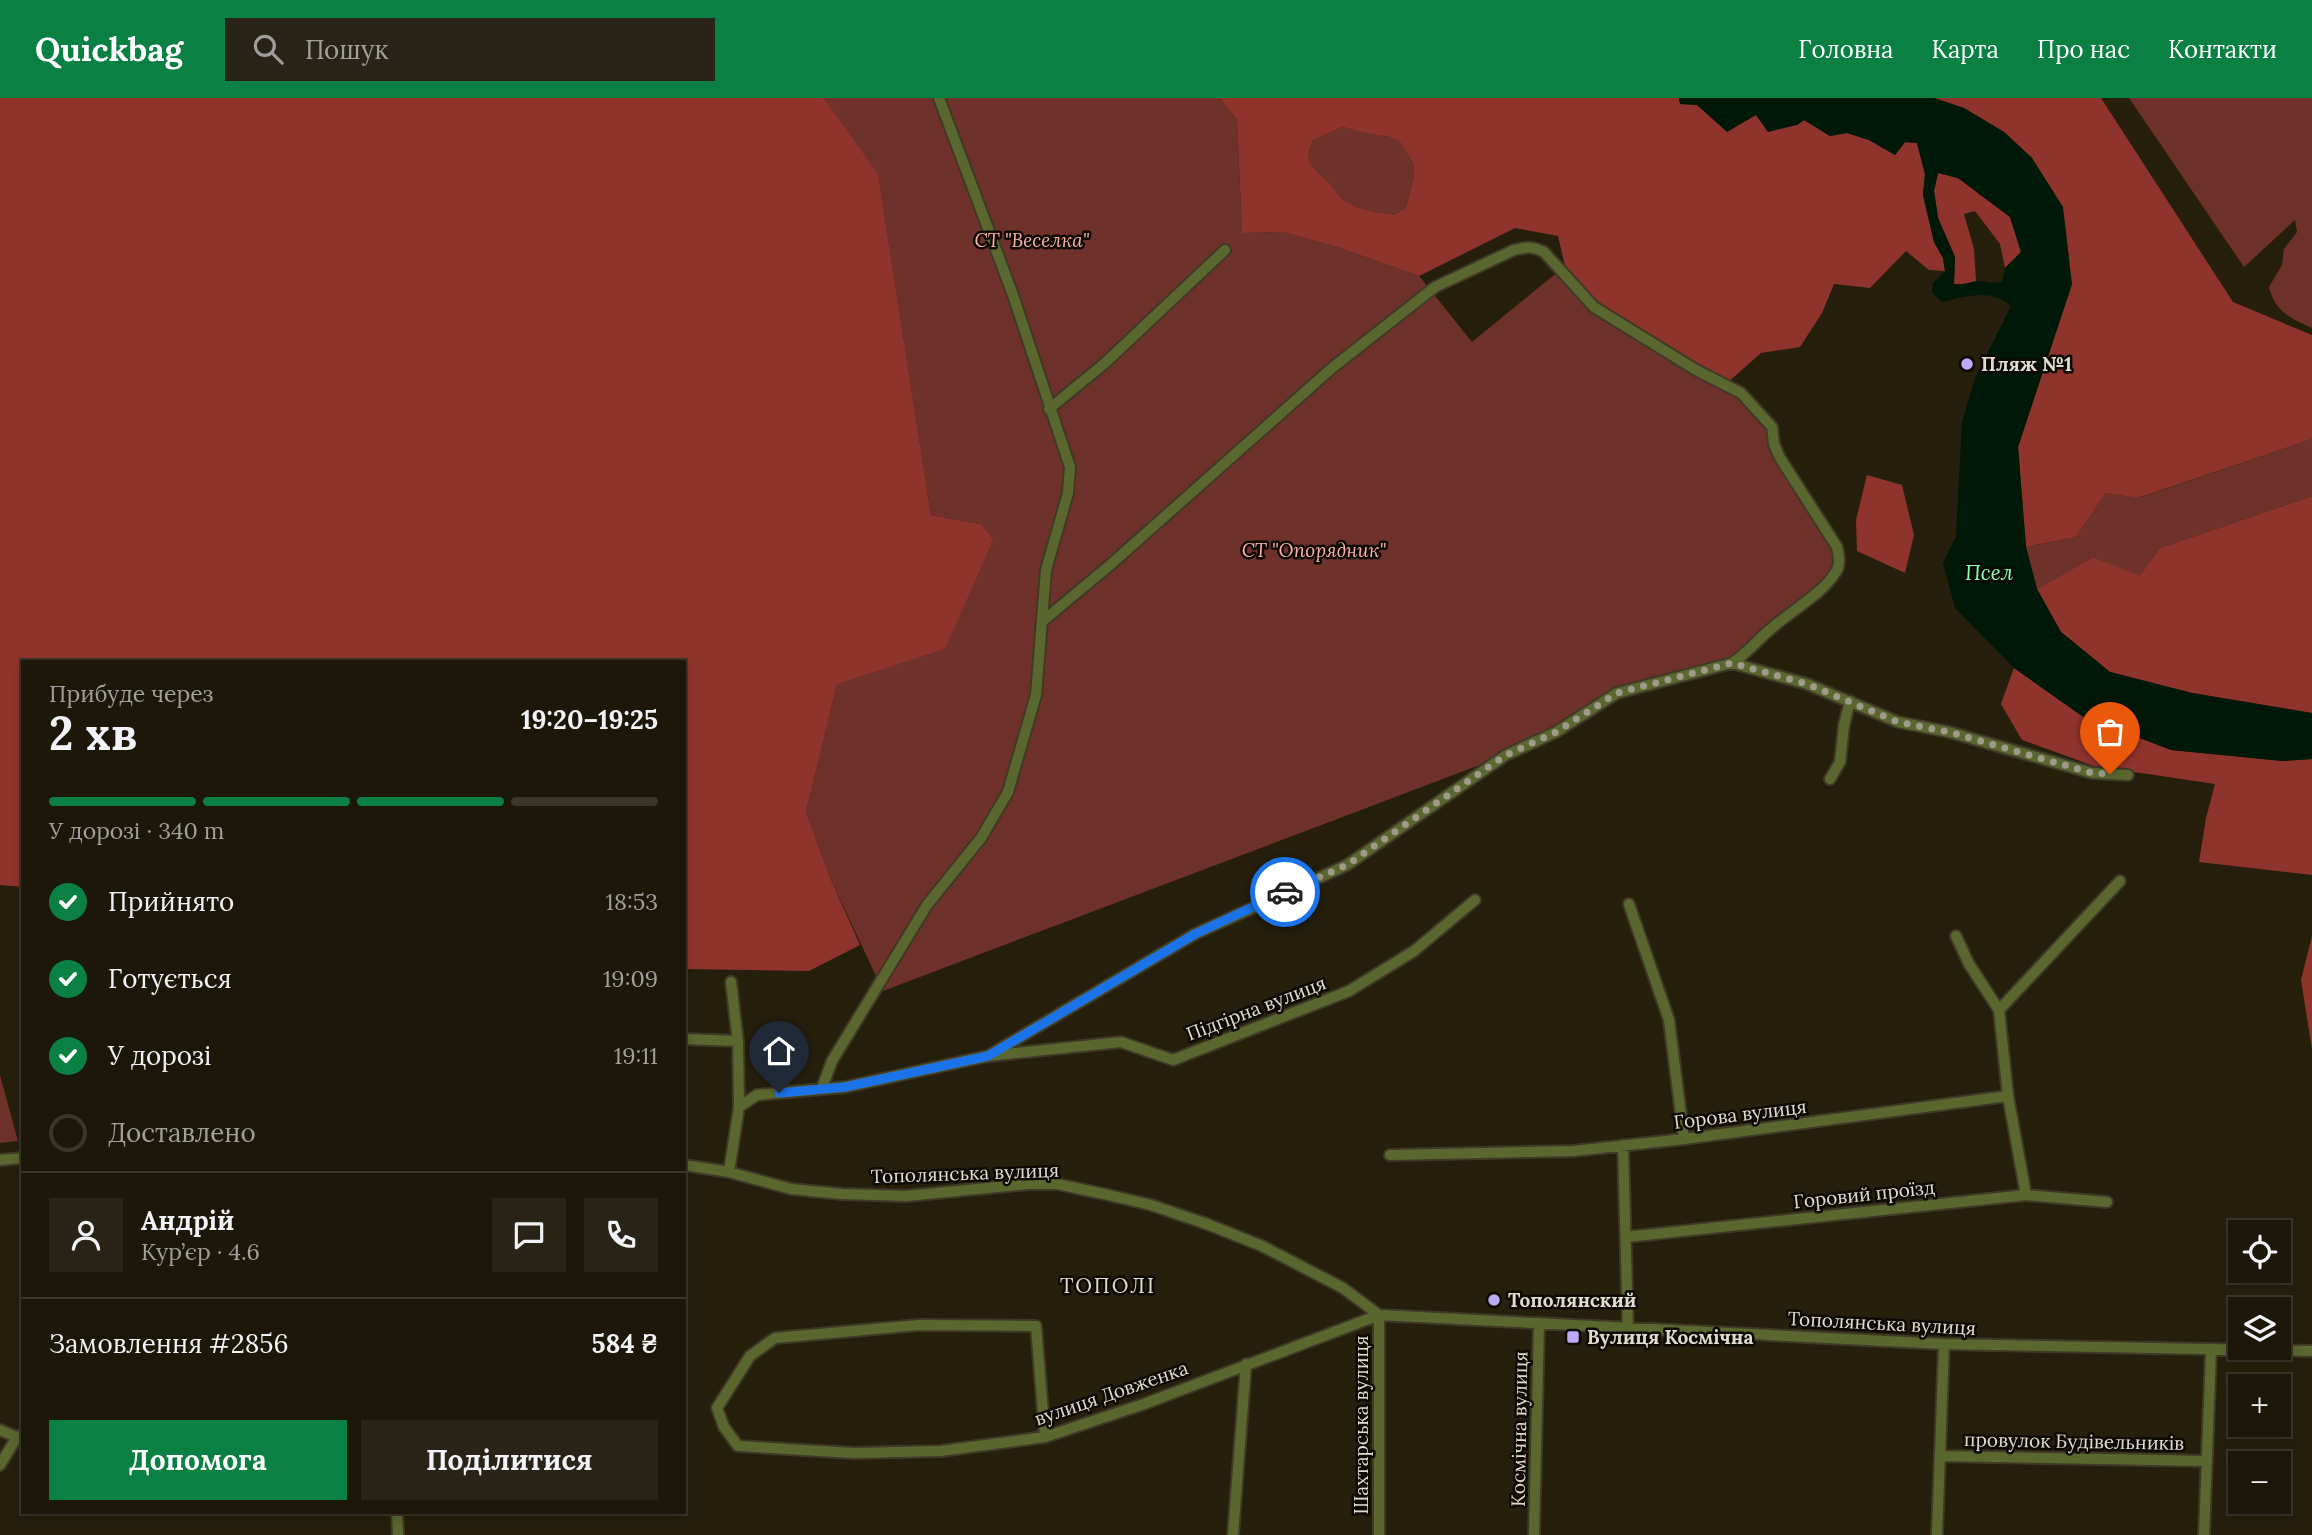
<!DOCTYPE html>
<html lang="uk">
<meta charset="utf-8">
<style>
body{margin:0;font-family:Lora,serif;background:#292417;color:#f1f3f6;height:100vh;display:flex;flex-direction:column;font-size:26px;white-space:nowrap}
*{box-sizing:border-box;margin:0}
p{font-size:23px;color:#a09f9c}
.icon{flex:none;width:38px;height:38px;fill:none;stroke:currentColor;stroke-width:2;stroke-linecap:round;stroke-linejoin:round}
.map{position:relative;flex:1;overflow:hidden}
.panel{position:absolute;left:21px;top:562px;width:665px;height:854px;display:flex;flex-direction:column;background:#1c1709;border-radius:0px;box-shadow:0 4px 10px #0003,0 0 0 2px #3a362a}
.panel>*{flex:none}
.controls{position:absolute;left:2228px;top:1122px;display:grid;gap:14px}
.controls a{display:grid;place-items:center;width:63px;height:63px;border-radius:0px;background:#1c1709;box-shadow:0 4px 10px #0003,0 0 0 2px #3a362a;font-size:35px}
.pin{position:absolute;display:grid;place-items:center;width:60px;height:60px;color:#fff;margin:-72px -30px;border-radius:50% 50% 50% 0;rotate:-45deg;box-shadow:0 0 7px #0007}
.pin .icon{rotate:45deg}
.courier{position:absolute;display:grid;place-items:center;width:70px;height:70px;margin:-35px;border:5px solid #1a73e8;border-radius:50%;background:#fff;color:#222;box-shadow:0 2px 9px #0007}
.summary em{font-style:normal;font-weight:700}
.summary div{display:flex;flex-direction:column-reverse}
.summary{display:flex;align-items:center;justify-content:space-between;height:119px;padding:0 28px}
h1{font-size:46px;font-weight:700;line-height:52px}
.bar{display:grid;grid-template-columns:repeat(4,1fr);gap:10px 7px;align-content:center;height:84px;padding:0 28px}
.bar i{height:9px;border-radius:5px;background:#3a362a}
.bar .active{background:#0b8043}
.bar p{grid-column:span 4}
.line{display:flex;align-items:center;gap:18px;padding:0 28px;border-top:2px solid #3a362a}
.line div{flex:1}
.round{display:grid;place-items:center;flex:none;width:74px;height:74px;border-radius:0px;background:#292417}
ol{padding:0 28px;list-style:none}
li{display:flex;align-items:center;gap:21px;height:77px}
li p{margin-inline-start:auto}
li .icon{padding:7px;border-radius:50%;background:#0b8043;color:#fff;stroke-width:4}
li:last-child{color:#a09f9c}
li i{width:38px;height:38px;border:4px solid #3a362a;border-radius:50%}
.action{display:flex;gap:14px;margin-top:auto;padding:14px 28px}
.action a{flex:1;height:80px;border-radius:0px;background:#0b8043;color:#fff;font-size:28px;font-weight:700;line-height:80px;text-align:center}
.action a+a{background:#292417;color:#f1f3f6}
header{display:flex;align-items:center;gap:42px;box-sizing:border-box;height:98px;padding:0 35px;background:#0b8043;color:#fff}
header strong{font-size:33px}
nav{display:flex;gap:38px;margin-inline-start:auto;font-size:24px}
.search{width:490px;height:63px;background:#292417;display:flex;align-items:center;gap:18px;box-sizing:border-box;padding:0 24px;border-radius:0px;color:#a09f9c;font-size:26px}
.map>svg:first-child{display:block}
</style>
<header>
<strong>Quickbag</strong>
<div class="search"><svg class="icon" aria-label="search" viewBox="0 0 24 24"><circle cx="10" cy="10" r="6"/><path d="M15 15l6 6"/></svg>Пошук</div>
<nav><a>Головна</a><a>Карта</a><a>Про нас</a><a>Контакти</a></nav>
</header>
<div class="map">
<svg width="2312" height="1437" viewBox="0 0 2312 1437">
<rect width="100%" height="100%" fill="#261f0c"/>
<path fill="#6f322b" d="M824,0H1220L1237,22L1242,135L1282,134L1337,149L1419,178L1472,244L1565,168L1579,187L1726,286L1772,329L1774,346L1837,449L1838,469L1747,555L1617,595L1506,657L883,893L831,782L806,714L837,585L945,551L981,426L931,417L878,77Z
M2129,0H2312V230C2290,221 2275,213 2269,189L2282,167L2284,151L2297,134L2295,122L2244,169Z
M1343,29L1364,35L1390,39L1400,44L1414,67V78L1406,109L1395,117C1380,114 1360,113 1346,105C1340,101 1336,93 1332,88C1316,70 1301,68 1313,42Z
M2312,341V398L2160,450L2140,479L2093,459L2037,491L2026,449L2076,439L2106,395L2139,400Z
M0,977L18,1043L0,1045Z"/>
<path fill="#8f342c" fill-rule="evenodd" d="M0,0H824L878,76L931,417L981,426L993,442L945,551L837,586L806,714L831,782L860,847L809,873L684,871V564H23V789L0,787Z
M1220,0H1679L1680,6L1697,7L1712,19L1757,17L1797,27L1804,22L1830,38L1847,35L1869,42L1895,57L1905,44L1917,45L1925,76L1923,97L1934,144L1943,160L1945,173L1929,172L1906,153L1870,190L1834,186L1822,215L1800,249L1761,255L1726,286L1649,252L1579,187L1565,168L1558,138L1515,130L1419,178L1337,149L1282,134L1242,135L1237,22ZM1343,29L1364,35L1390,39L1400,44L1414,67V78L1406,109L1395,117C1380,114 1360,113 1346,104C1340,101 1336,93 1332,88C1316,70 1301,68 1313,42Z
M1934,0H2101L2233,204L2312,237V341L2138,400L2106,395L2076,439L2026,449L2018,349L2072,186L2032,60L2004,34L1964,10Z
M1938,75L1958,80L2010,119L2021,154L2005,170L2000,146L1975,113L1964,116L1974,151L1976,183L1968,187L1954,186L1955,159L1938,120L1934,93Z
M1867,377L1902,387L1914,437L1905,475L1857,453L1856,422Z
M2312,398V615L2192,595L2110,574L2061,534L2037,491L2093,459L2140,478L2160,450Z
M2014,570L2082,618L2171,652L2283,663L2312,661V777L2199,764L2206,720L2215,686L2094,668L2022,642L2001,606Z
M2312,838V951L2301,882Z"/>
<path fill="#001807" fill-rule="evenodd" d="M1679,0H1934L1964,10L2004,34L2032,60L2063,109L2072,186L2018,349L2026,449L2037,491L2061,534L2110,574L2192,595L2312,615V661L2283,663L2171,652L2082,618L2014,570L1955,510L1943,465L1956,438L1962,324L1975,280L2011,208C1990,190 1967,198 1942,204L1932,195L1933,185L1945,173L1943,160L1934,144L1923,97L1925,76L1917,45L1905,44L1895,57L1869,42L1847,35L1830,38L1804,22L1797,27L1768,34L1756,17L1727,34L1697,7L1680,6ZM1938,75L1958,80L2010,119L2021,154L2005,170L2002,184C1993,186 1986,183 1978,183C1968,184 1965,187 1954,186L1955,159L1938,120L1934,93Z"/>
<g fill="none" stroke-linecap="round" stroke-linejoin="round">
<g stroke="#403927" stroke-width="14">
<path id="minor" d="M1049,311L1105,265L1225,152
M1732,565L1807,586L1898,624L1949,634L2092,675L2128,677
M1830,681L1840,664L1844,627L1850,603
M1629,806L1669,922L1684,1041
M1956,838L1969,866L1999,912
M684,941L738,943
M988,958L1195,836L1347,767L1506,657L1556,634L1617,595L1732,565C1748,555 1758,541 1773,529C1791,513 1823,495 1835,475C1841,467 1839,458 1837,449L1780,360L1774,346L1772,329L1741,295L1696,272L1594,209L1544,154C1533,148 1526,149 1514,152L1435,189L1332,270L1110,467L1044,522
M822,990L832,963L927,807L981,740L1008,694L1036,597L1046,472L1068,395L1070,369L1013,197L939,0
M2008,998L2026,1097
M739,1009L757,997L845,989L988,958L1121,944L1173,962L1349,893L1414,853L1475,802
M1623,1047L1628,1230
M1390,1057L1573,1053L1684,1041L2008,998L1999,912L2120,783
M0,1062L23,1060
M684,1067L729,1074L791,1091L842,1096L906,1098L1028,1086H1057L1104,1096L1151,1107L1207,1126L1262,1148L1343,1190L1379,1217L1944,1246L2312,1253
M729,1074L739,1009L738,943L731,884
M1626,1139L2026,1097L2107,1104
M0,1332L17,1339L23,1337
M1045,1339L1036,1228L919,1227L775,1240L750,1258L717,1310L724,1329L738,1348L854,1355L941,1353L1045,1339L1144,1306L1379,1217V1437
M1940,1358L2207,1363
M0,1367L17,1339
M397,1414L398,1437
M1233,1437L1246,1266
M1534,1437L1539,1225
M1937,1437L1944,1246
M2204,1437L2211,1252"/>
</g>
<use href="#minor" stroke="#5a682f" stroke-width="10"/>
</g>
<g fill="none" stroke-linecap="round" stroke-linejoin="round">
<path stroke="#a09a8b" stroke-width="7" stroke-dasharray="0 12.6" d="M1285,794L1347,767L1506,657L1556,634L1617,595L1732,565L1807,586L1898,624L1949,634L2092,675L2110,676"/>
<path stroke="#1a73e8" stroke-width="9" d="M779,995L845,989L988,958L1195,836L1285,794"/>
</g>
<g fill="#bcaaf6" stroke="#0d0903" stroke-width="2.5">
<circle cx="1967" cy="266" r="7"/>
<circle cx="1494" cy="1202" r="7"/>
<rect x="1566" y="1232" width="14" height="14" rx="3.5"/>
</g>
<g text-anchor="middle" stroke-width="5" stroke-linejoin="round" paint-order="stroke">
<g font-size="19" font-style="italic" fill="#fdb0a5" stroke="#0d0903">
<text x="1032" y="149">СТ "Веселка"</text>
<text x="1314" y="459">СТ "Опорядник"</text>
</g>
<g font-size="19" font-weight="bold" fill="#e1dcd0" stroke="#0d0903" text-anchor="start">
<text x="1981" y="273">Пляж №1</text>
<text x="1508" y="1209">Тополянский</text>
<text x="1587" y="1246">Вулиця Космічна</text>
</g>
<g font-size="19" fill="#e1dcd0" stroke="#0d0903">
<text transform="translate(1256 910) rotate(-21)" y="7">Підгірна вулиця</text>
<text transform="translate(1740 1016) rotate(-7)" y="7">Горова вулиця</text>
<text transform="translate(965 1075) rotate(-2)" y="7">Тополянська вулиця</text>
<text transform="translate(1864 1096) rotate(-6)" y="7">Горовий проїзд</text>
<text transform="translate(1882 1225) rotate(3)" y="7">Тополянська вулиця</text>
<text transform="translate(1111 1295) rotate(-19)" y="7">вулиця Довженка</text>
<text transform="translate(1361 1327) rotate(-90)" y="7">Шахтарська вулиця</text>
<text transform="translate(1519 1331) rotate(-89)" y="7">Космічна вулиця</text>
<text transform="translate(2074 1343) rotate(1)" y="7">провулок Будівельників</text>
</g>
<g font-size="21" font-style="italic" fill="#8affae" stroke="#0d0903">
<text x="1989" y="482">Псел</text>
</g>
<g font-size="21" letter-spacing="2" fill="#e1dcd0" stroke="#0d0903">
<text x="1108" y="1195">ТОПОЛІ</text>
</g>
</g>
</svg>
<div class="controls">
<a><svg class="icon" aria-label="locate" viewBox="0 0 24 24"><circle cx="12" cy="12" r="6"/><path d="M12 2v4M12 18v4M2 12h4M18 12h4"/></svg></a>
<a><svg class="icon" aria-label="layers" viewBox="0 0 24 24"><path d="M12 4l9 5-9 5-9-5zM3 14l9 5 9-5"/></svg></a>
<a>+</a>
<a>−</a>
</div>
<div class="pin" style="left:2110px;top:676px;background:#ea580c"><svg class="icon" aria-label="bag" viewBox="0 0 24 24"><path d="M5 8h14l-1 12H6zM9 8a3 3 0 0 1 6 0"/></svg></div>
<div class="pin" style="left:779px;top:995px;background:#1f2937"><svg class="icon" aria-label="home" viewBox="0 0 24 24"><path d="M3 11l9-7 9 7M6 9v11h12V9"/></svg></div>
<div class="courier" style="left:1285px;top:794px"><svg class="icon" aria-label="car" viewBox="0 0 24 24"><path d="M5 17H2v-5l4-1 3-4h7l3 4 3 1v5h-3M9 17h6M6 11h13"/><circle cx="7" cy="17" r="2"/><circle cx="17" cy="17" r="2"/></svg></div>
<section class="panel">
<div class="summary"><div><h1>2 хв</h1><p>Прибуде через</p></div><em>19:20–19:25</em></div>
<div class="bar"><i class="active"></i><i class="active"></i><i class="active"></i><i></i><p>У дорозі · 340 m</p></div>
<ol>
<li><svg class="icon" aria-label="check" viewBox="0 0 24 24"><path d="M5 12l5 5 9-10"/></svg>Прийнято<p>18:53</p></li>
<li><svg class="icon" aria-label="check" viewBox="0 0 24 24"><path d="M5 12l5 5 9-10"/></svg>Готується<p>19:09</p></li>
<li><svg class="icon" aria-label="check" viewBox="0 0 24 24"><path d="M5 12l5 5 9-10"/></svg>У дорозі<p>19:11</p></li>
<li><i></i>Доставлено</li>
</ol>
<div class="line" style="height:126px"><a class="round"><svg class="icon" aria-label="person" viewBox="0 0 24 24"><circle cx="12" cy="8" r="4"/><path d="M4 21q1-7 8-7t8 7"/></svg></a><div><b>Андрій</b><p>Кур’єр · 4.6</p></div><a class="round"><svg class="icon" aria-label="chat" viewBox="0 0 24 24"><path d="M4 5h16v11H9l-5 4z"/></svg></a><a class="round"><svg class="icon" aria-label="phone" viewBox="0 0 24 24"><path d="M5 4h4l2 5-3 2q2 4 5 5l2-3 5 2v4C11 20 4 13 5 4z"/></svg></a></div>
<div class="line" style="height:91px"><div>Замовлення #2856</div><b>584 ₴</b></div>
<div class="action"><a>Допомога</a><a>Поділитися</a></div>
</section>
</div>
